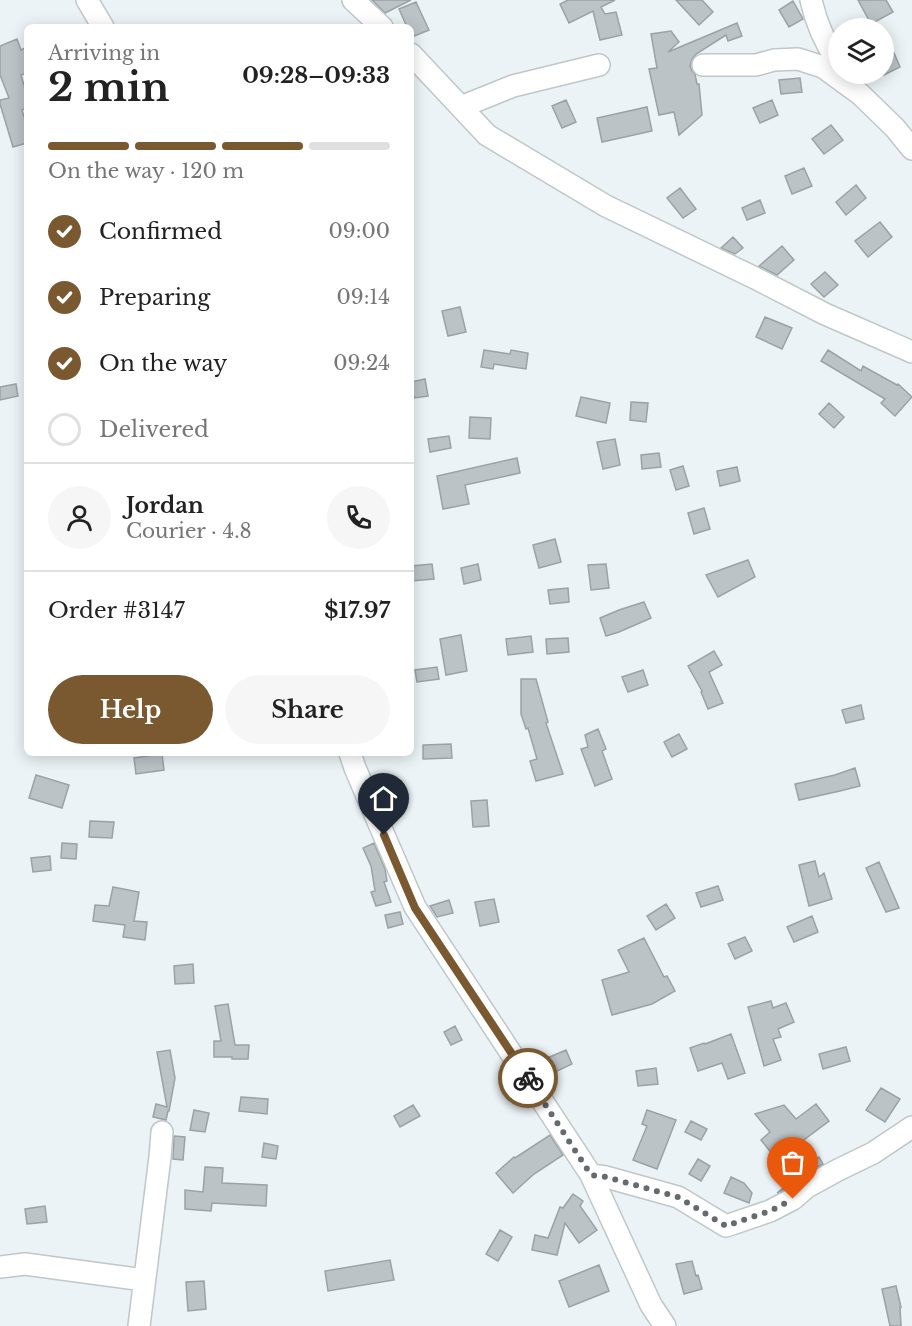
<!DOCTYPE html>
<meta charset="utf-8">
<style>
body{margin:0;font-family:"Libre Baskerville",serif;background:#f6f6f6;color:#222;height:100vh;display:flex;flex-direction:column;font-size:22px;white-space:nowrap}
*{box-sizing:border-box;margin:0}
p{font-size:20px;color:#767676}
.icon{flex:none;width:33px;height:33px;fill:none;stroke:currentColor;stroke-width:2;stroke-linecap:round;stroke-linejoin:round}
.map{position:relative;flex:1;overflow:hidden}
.side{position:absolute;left:24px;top:24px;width:390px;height:732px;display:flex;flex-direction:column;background:#fff;border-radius:9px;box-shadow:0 3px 15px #0003}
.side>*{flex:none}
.fabs{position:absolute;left:828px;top:18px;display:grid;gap:12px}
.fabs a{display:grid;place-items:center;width:66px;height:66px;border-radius:50%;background:#fff;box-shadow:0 3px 15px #0003;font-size:30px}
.pin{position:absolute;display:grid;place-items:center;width:51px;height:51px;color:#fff;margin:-62px -26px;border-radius:50% 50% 50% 0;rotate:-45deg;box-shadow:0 0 6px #0007}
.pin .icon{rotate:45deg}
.courier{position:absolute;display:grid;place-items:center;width:60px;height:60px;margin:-30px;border:4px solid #7a5930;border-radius:50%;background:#fff;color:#222;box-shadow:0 2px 8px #0007}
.head em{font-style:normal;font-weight:800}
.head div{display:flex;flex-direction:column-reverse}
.head{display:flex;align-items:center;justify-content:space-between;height:102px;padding:0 24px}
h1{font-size:39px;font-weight:800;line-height:45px}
.bar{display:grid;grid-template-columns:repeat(4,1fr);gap:9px 6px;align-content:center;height:72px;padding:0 24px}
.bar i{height:8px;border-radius:4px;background:#e0e0e0}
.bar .selected{background:#7a5930}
.bar p{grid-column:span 4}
.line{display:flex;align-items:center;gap:15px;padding:0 24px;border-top:2px solid #e0e0e0}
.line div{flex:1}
.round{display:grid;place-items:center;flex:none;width:63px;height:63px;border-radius:32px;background:#f6f6f6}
ol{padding:0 24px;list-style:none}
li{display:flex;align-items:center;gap:18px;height:66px}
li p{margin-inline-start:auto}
li .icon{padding:6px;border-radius:50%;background:#7a5930;color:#fff;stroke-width:4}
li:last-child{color:#767676}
li i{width:33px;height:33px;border:3px solid #e0e0e0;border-radius:50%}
.button{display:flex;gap:12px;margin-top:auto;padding:12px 24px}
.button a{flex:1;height:69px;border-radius:36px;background:#7a5930;color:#fff;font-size:24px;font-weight:800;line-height:69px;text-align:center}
.button a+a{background:#f6f6f6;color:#222}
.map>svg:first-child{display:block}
</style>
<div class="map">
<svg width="912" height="1326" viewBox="0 0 912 1326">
<rect width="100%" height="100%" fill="#ebf3f6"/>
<path fill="#bcc3c7" stroke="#9ba2a5" stroke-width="1.5" d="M372,0H411L385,13Z
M568,0H615L601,7L605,14L616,12L622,35L600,40L593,11L569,23L560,4Z
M676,0H702L713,12L699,25Z
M858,0H886L893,12L871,24Z
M793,1L803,19L789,27L779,10Z
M416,2L429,30L412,37L411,27H407L399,9Z
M737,23L742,36L728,41L726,35L696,54L692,59L690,66L692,71L695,74L697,84H699L702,115L679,135L674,112L659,115L649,69L657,68L651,34L671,31L679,42L668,52Z
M884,30L900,67L884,75Z
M17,39L21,50L27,47V73L21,75L27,96V108L22,110L27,127V143L13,147L0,104V100L9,98L0,75V46Z
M800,78L802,92L781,94L779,80Z
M566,100L576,122L562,128L552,106Z
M772,100L778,115L760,123L753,108Z
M647,107L652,131L602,142L597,118Z
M831,125L843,140L824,154L812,139Z
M804,168L812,186L792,194L785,176Z
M856,185L866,198L846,215L836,202Z
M680,188L696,209L683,218L667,198Z
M760,200L765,213L747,220L742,208Z
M880,222L892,237L868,257L855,241Z
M733,237L743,248L735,254L721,248Z
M782,246L794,260L777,275L759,266Z
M825,272L838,285L824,297L811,284Z
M460,307L466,332L448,336L442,311Z
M765,317L792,328L782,349L756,337Z
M484,350L510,354L511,350L528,353L526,369L494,364L493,369L481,367Z
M828,350L861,371L863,366L897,385L898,384L912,397L895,416L881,403L885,399L821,361Z
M425,379L428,396L414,398L411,382Z
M16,384L18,396L0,400V387Z
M581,397L610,403L606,423L576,416Z
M631,402L648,403L646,422L630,420Z
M829,403L844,417L834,428L819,414Z
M470,417L491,418L490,439L469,438Z
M449,436L451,448L430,452L428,439Z
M615,439L620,465L603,469L597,442Z
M659,453L661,467L642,469L641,455Z
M517,458L520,473L465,485L469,504L443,509L437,476Z
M683,466L689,486L676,490L670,470Z
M737,467L740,481L720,486L717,471Z
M704,508L710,529L694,534L688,513Z
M555,539L561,562L539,568L533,545Z
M748,560L755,577L718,597L706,575Z
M432,564L434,579L411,581V566Z
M478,564L481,580L464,584L461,568Z
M606,564L609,588L591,590L588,565Z
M568,588L569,602L550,604L548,590Z
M644,602L651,618L619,632L606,636L600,618L619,610Z
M461,635L467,671L446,675L440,639Z
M531,636L533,652L508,655L506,639Z
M568,638L569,652L547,654L546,639Z
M714,651L722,665L709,672L723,703L708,709L701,692L702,691L688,666Z
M437,667L439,679L417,682L415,670Z
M643,670L648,685L628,692L622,677Z
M521,679H536L548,722L546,723L563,774L536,781L530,761L537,759L528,728L526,729L521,714Z
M861,705L864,719L846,723L842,710Z
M598,729L606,749L602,751L612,779L595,786L581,749L588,747L585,735Z
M679,734L687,749L672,757L664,742Z
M451,744L452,758L423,759V745Z
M162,754L164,770L136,774L134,758Z
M855,768L860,786L840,791L799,800L795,784L835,775Z
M36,775L69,785L62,808L29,798Z
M487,800L489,826L473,827L471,801Z
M90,821L114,822L112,838L89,837Z
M62,843L77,844L76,859L61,858Z
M374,843L385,869L387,881L384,882L391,902L376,906L371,892L375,891L371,866L363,848Z
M50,856L51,870L33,872L31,858Z
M815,861L819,877L824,873L832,899L809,906L799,865Z
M879,862L899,908L886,912L866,868Z
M718,886L723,900L701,907L696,893Z
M113,887L139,892L134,921L147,922L145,940L123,937L125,925L93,921L95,905L109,906Z
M494,899L499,922L480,926L475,902Z
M449,900L453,913L437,917L430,906Z
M666,904L675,918L656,930L647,916Z
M400,912L403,924L388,928L385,915Z
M812,916L818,932L794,942L787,927Z
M745,937L752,951L735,959L728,944Z
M644,938L664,977L667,976L675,991L652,1004L612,1015L602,980L629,972L618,950Z
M193,964L194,983L175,984L174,966Z
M771,1001L773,1008L786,1003L794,1022L778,1029L781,1037L773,1039L781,1060L764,1066L748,1007Z
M228,1004L235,1045H249L248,1059H232V1057H214V1041H221L215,1006Z
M455,1026L462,1040L451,1045L444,1032Z
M731,1034L745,1073L728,1079L722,1063L698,1071L690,1048L704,1043L705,1044Z
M846,1047L850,1061L823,1069L819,1054Z
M170,1050L175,1078L169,1111H168L166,1120L153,1117L156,1104L167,1107L157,1052Z
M566,1050L572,1064L551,1074L545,1059Z
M656,1068L658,1084L638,1086L636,1071Z
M881,1088L900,1099L885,1122L866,1110Z
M241,1097L268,1099L267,1114L239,1111Z
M816,1104L829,1121L777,1160L761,1140L770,1132L755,1114L784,1105L796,1119Z
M413,1105L420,1116L400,1127L394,1116Z
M194,1110L209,1113L205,1132L190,1130Z
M647,1110L676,1120L657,1169L633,1160L647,1126L642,1124Z
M691,1121L707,1129L701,1140L685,1132Z
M550,1135L563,1155L534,1174L513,1193L496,1173L514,1157L515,1158Z
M174,1136L185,1137L183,1160L173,1159Z
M264,1143L278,1146L276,1159L262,1157Z
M819,1157L823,1164L801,1176L786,1188L777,1193L794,1179L790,1175Z
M698,1159L710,1166L701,1181L689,1174Z
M205,1167L223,1168L222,1183L267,1185L266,1206L212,1203L211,1211L185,1209V1190L203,1192Z
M731,1177L744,1183L752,1193L749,1203L724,1193Z
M573,1194L583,1201L580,1206L597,1230L579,1243L565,1223L557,1255L532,1250L535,1235L548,1238L560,1207L563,1208Z
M45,1206L47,1222L27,1224L25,1209Z
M500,1230L512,1237L498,1261L486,1254Z
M390,1260L394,1280L328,1291L325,1271Z
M692,1261L696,1276L698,1275L702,1289L684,1294L676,1264Z
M599,1265L609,1291L569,1307L559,1281Z
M204,1281L206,1309L188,1311L186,1282Z
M896,1286L901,1307H900L901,1326H890L882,1289Z"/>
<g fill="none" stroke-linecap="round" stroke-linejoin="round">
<g stroke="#bfc7ca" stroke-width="24">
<path id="minor" d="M87,0L103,27
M353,0L382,27
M811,0C816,23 825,43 838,62
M411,54L487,135L606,206L755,278L825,314L912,352
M703,65H756L774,60L798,59L823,67L860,94L895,128L912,149
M461,107L513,86L599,65
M350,753L355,768L415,907L591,1175L651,1305L665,1326
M591,1175L606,1177L678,1197L726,1226L770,1211L793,1199L807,1187L838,1170L873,1153L912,1127
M0,1267L25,1264L144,1280
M139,1326L160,1157L162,1132"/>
</g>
<use href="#minor" stroke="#fff" stroke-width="21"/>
</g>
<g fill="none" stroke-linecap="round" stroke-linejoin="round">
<path stroke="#656a6c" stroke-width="6" stroke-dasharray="0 10.8" d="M528,1078L591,1175L606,1177L678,1197L726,1226L770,1211L793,1199"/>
<path stroke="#7a5930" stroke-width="8" d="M384,835L415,908L528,1078"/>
</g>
</svg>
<div class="fabs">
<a><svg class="icon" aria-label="layers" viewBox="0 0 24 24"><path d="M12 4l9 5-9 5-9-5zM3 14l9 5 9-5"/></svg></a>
</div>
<div class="pin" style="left:793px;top:1199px;background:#ea580c"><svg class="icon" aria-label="bag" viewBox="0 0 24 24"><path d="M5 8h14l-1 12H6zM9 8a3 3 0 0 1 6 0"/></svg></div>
<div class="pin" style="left:384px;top:835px;background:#1f2937"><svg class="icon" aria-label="home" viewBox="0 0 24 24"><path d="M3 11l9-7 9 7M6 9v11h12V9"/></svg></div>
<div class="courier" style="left:528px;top:1078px"><svg class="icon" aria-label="bike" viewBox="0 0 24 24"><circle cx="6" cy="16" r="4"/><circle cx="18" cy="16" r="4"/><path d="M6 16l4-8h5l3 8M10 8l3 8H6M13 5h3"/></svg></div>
<section class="side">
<div class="head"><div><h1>2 min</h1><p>Arriving in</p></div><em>09:28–09:33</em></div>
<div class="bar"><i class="selected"></i><i class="selected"></i><i class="selected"></i><i></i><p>On the way · 120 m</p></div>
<ol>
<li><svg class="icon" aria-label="check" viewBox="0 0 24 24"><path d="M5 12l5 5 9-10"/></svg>Confirmed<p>09:00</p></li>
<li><svg class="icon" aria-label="check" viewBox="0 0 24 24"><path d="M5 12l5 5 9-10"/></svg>Preparing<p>09:14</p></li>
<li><svg class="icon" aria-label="check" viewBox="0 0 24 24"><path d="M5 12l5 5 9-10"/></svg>On the way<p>09:24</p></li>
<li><i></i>Delivered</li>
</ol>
<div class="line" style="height:108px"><a class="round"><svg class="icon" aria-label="person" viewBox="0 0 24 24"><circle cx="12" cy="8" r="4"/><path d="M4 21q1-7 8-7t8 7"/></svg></a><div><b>Jordan</b><p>Courier · 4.8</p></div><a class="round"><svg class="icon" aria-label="phone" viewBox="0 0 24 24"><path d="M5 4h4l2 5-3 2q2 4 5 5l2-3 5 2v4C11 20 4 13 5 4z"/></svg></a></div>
<div class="line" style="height:78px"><div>Order #3147</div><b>$17.97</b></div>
<div class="button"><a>Help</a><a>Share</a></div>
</section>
</div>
